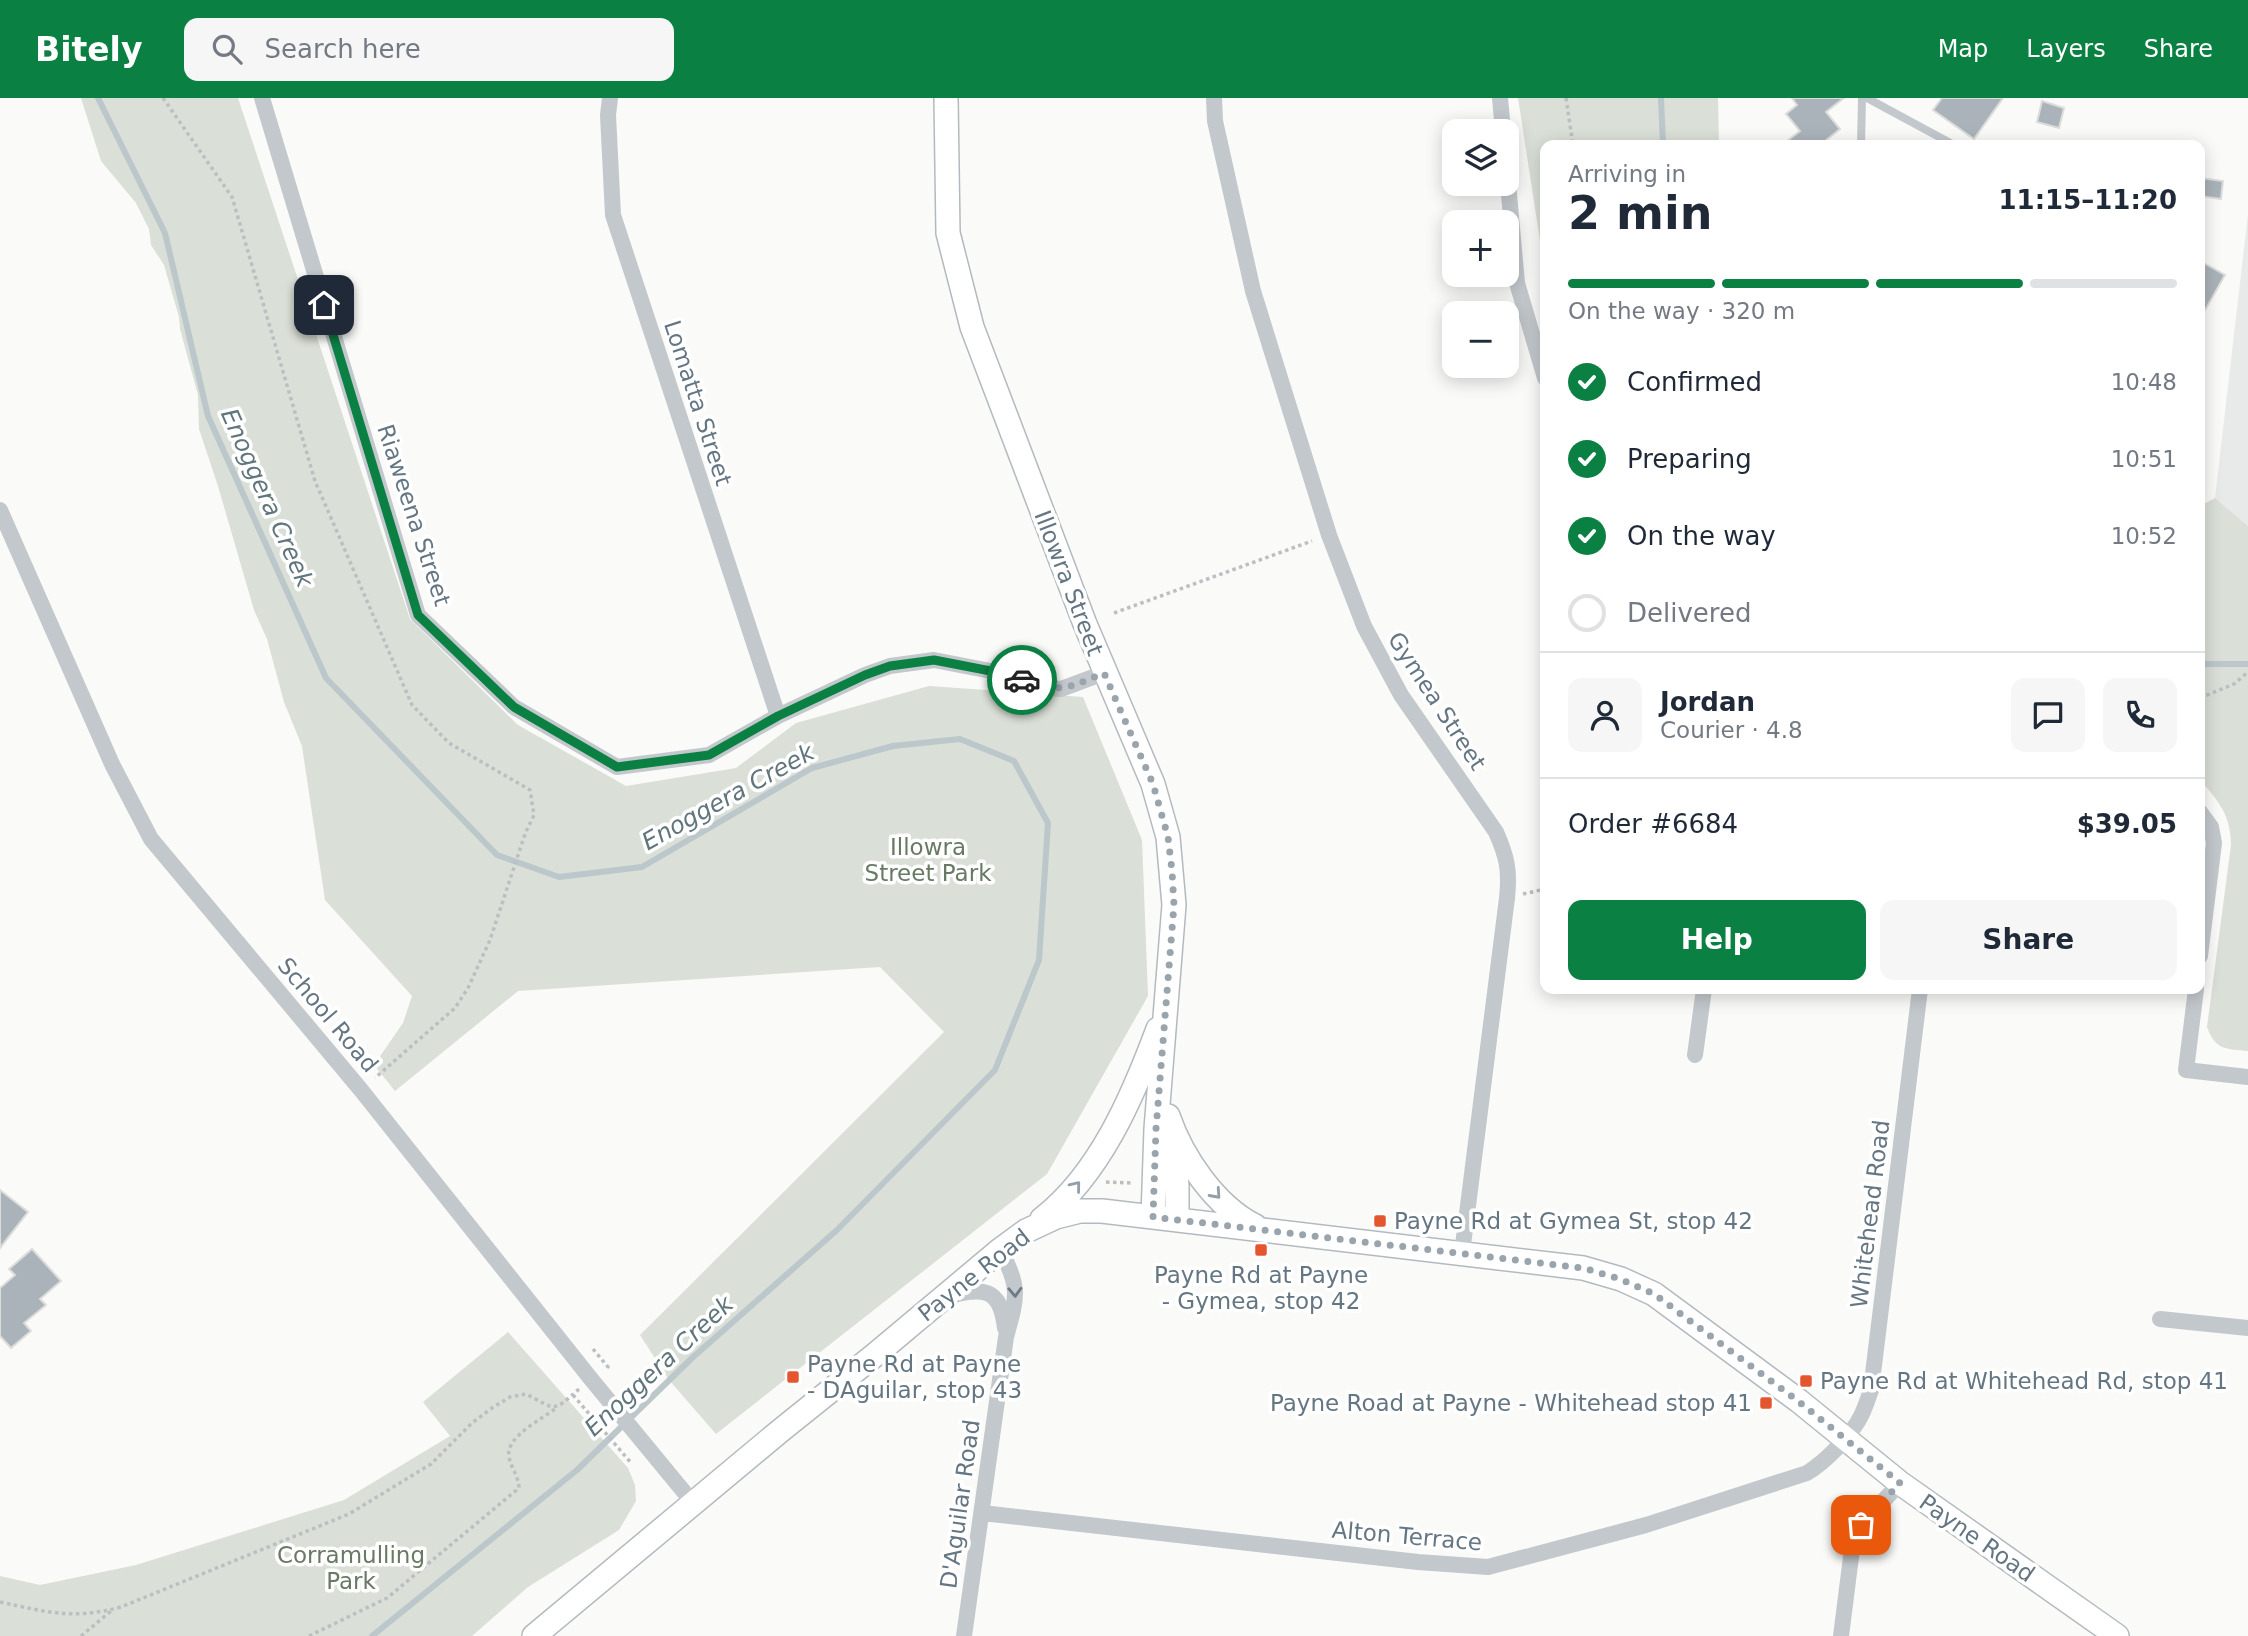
<!DOCTYPE html>
<meta charset="utf-8">
<style>
body{margin:0;font-family:"DejaVu Sans",sans-serif;background:#f6f6f7;color:#1f2937;height:100vh;display:flex;flex-direction:column;font-size:26px;white-space:nowrap}
*{box-sizing:border-box;margin:0}
p{font-size:23px;color:#747a83}
.icon{flex:none;width:38px;height:38px;fill:none;stroke:currentColor;stroke-width:2;stroke-linecap:round;stroke-linejoin:round}
.map{position:relative;flex:1;overflow:hidden}
.side{position:absolute;left:1540px;top:42px;width:665px;height:854px;display:flex;flex-direction:column;background:#fff;border-radius:14px;box-shadow:0 4px 18px #0003}
.side>*{flex:none}
.controls{position:absolute;left:1442px;top:21px;display:grid;gap:14px}
.controls a{display:grid;place-items:center;width:77px;height:77px;border-radius:14px;background:#fff;box-shadow:0 4px 18px #0003;font-size:35px}
.pin{position:absolute;display:grid;place-items:center;width:60px;height:60px;color:#fff;margin:-30px;border-radius:14px;box-shadow:0 4px 10px #0006}
.courier{position:absolute;display:grid;place-items:center;width:70px;height:70px;margin:-35px;border:5px solid #0b8043;border-radius:50%;background:#fff;color:#222;box-shadow:0 2px 9px #0007}
.overview em{font-style:normal;font-weight:700}
.overview div{display:flex;flex-direction:column-reverse}
.overview{display:flex;align-items:center;justify-content:space-between;height:119px;padding:0 28px}
h1{font-size:46px;font-weight:700;line-height:52px}
.bar{display:grid;grid-template-columns:repeat(4,1fr);gap:10px 7px;align-content:center;height:84px;padding:0 28px}
.bar i{height:9px;border-radius:5px;background:#e0e1e3}
.bar .on{background:#0b8043}
.bar p{grid-column:span 4}
.line{display:flex;align-items:center;gap:18px;padding:0 28px;border-top:2px solid #e0e1e3}
.line div{flex:1}
.round{display:grid;place-items:center;flex:none;width:74px;height:74px;border-radius:14px;background:#f6f6f7}
ol{padding:0 28px;list-style:none}
li{display:flex;align-items:center;gap:21px;height:77px}
li p{margin-inline-start:auto}
li .icon{padding:7px;border-radius:50%;background:#0b8043;color:#fff;stroke-width:4}
li:last-child{color:#747a83}
li i{width:38px;height:38px;border:4px solid #e0e1e3;border-radius:50%}
.primary-button{display:flex;gap:14px;margin-top:auto;padding:14px 28px}
.primary-button a{flex:1;height:80px;border-radius:14px;background:#0b8043;color:#fff;font-size:28px;font-weight:700;line-height:80px;text-align:center}
.primary-button a+a{background:#f6f6f7;color:#1f2937}
header{display:flex;align-items:center;gap:42px;box-sizing:border-box;height:98px;padding:0 35px;background:#0b8043;color:#fff}
header strong{font-size:33px}
nav{display:flex;gap:38px;margin-inline-start:auto;font-size:24px}
.search{width:490px;height:63px;background:#f6f6f7;display:flex;align-items:center;gap:18px;box-sizing:border-box;padding:0 24px;border-radius:14px;color:#747a83;font-size:26px}
.map>svg:first-child{display:block}
</style>
<header>
<strong>Bitely</strong>
<div class="search"><svg class="icon" aria-label="search" viewBox="0 0 24 24"><circle cx="10" cy="10" r="6"/><path d="M15 15l6 6"/></svg>Search here</div>
<nav><a>Map</a><a>Layers</a><a>Share</a></nav>
</header>
<div class="map">
<svg width="2248" height="1538" viewBox="0 0 2248 1538">
<rect width="100%" height="100%" fill="#fafaf8"/>
<path fill="#e8e9e9" d="M2248,116V428L2215,400Z"/>
<path fill="#dadfd7" d="M81,0H238L410,521L518,627L626,688L736,670L796,625L929,588L1083,599L1142,742L1148,898L1047,1076L716,1336L669,1282L640,1237L944,934L880,869L518,893L395,993L374,967L403,925L412,898L325,802L302,648L284,604L267,541L254,512L218,388L199,331L198,297L180,231L179,219L164,167L151,147L149,131L136,105L101,63Z
M1518,0H1718L1719,47H1545V175Z
M2215,400L2248,428V953C2226,951 2215,952 2207,929L2231,747C2231,718 2219,703 2200,682V408Z
M508,1234L628,1370L635,1387L636,1403L619,1432L528,1489L472,1538H0V1478L40,1487L136,1467L344,1402L450,1338L423,1304Z"/>
<g fill="none" stroke-linecap="round" stroke-linejoin="round">
<path stroke="#bbc7cb" stroke-width="6" d="M98,0L165,135L208,318L326,580L497,757L559,779L642,769L812,670L893,648L960,641L1014,663L1048,725L1039,862L995,972L837,1132L692,1260L577,1372L372,1538
M1661,0L1663,47
M2200,566H2248"/>
</g>
<path fill="#aab3b9" stroke="#dcdcda" stroke-width="2" d="M1792,0H1844L1826,14L1840,31L1820,47H1782L1800,33L1786,16L1797,7Z
M1942,0H2003L1974,41L1933,12Z
M2042,3L2064,10L2059,30L2037,24Z
M2200,80L2223,83L2221,101L2200,98Z
M2200,163L2225,177L2200,221Z
M0,1092L28,1114L0,1150Z
M32,1151L61,1183L40,1201L46,1207L24,1225L31,1233L11,1250L0,1238V1190L15,1177L9,1171Z"/>
<g fill="none" stroke-linecap="round" stroke-linejoin="round">
<g stroke="#b3babf" stroke-width="26">
<path id="secondary" d="M946,0L948,135L972,229L1085,526L1153,686L1168,739L1174,807L1156,1031L1153,1119
M1168,1018C1182,1059 1215,1108 1255,1128
M1173,1044L1177,1088V1121
M1042,1121C1100,1076 1133,998 1158,931
M534,1538L780,1333L876,1256L1000,1152L1026,1133L1056,1119L1080,1113H1102L1583,1170L1621,1181L1654,1196L1799,1303L1900,1385L2117,1538"/>
</g>
<path stroke="#bbbfc2" stroke-width="3.5" stroke-dasharray="3.5 3.5" stroke-linecap="butt" d="M163,0L232,99L315,383L412,607L449,645L530,692L534,717L525,736L490,842L468,890L455,910L375,980
M1566,0L1573,47
M1114,515L1312,443
M2200,600L2234,586L2248,574
M2200,611L2203,627L2200,647
M1523,796L1545,791
M1106,1084L1133,1085
M593,1251L608,1269L604,1271
M573,1297L632,1366
M0,1504C47,1514 73,1522 121,1509L349,1416L431,1366L472,1325L492,1310L510,1299L526,1296C557,1312 552,1315 579,1291
M81,1538L111,1513
M309,1538L387,1500L519,1390C519,1379 511,1370 509,1359C505,1338 543,1321 556,1310"/>
<path stroke="#c3c8cc" stroke-width="8" d="M1867,0L1954,47
M1861,47L1862,0"/>
<path stroke="#c3c8cc" stroke-width="16" d="M262,0L418,517L514,609L617,669L709,657L778,618L865,577L890,568L934,562L1001,575L1049,590L1061,591L1104,575
M610,0L608,17L613,117L778,618
M1214,0L1215,23L1253,193L1329,437L1364,528L1401,597L1496,734C1507,759 1510,772 1507,800L1462,1155
M1500,0L1503,33
M1507,74L1517,185L1545,280
M0,412L112,666L151,741L361,992L591,1281L694,1406
M2200,714L2211,729L2214,745L2200,858
M2196,891L2186,972L2248,979
M1695,957L1704,891
M947,1198C983,1190 1000,1188 1005,1230
M2160,1221L2248,1230
M982,1415L1418,1464L1488,1469L1646,1427L1807,1375C1825,1364 1851,1338 1861,1318C1865,1310 1868,1301 1871,1292L1920,891
M964,1538L1006,1239C1017,1199 1021,1189 1000,1152
M1841,1538L1852,1451L1861,1427L1900,1385"/>
<use href="#secondary" stroke="#fff" stroke-width="23"/>
</g>
<defs><path id="oneway-chevron" d="M-2-3.5L2.5 0L-2 3.5" fill="none" stroke-width="1.6" stroke-linecap="round" stroke-linejoin="round" transform="scale(1.75)"/></defs>
<g stroke="#939fa8">
<use href="#oneway-chevron" transform="translate(1076 1088) rotate(-51)"/>
<use href="#oneway-chevron" transform="translate(1216 1096) rotate(48)"/>
</g>
<use stroke="#6a7a87" href="#oneway-chevron" transform="translate(1015 1194) rotate(88)"/>
<g fill="none" stroke-linecap="round" stroke-linejoin="round">
<path stroke="#99a4ac" stroke-width="7" stroke-dasharray="0 12.6" d="M1022,582C1062,596 1067,590 1104,575L1153,686L1168,739L1172,773L1174,807L1156,1031L1153,1119L1583,1170L1620,1181L1654,1196L1798,1303L1900,1385L1861,1427"/>
<path stroke="#0b8043" stroke-width="9" d="M324,207L418,517L514,609L617,669L709,657L778,618L865,577L890,568L934,562L1001,575L1022,582"/>
</g>
<g fill="#e4572e" stroke="#fff" stroke-width="2.5">
<rect x="1373" y="1116" width="14" height="14" rx="3.5"/>
<rect x="1254" y="1145" width="14" height="14" rx="3.5"/>
<rect x="786" y="1272" width="14" height="14" rx="3.5"/>
<rect x="1799" y="1276" width="14" height="14" rx="3.5"/>
<rect x="1759" y="1298" width="14" height="14" rx="3.5"/>
</g>
<g text-anchor="middle" stroke-width="7" stroke-linejoin="round" paint-order="stroke">
<g font-size="23" fill="#657683" stroke="#fff">
<text transform="translate(698 305) rotate(72)" y="8">Lomatta Street</text>
<text transform="translate(414 417) rotate(72)" y="8">Riaweena Street</text>
<text transform="translate(1069 485) rotate(69)" y="8">Illowra Street</text>
<text transform="translate(1437 603) rotate(57)" y="8">Gymea Street</text>
<text transform="translate(328 917) rotate(50)" y="8">School Road</text>
<text transform="translate(1870 1116) rotate(-83)" y="8">Whitehead Road</text>
<text transform="translate(974 1177) rotate(-38)" y="8">Payne Road</text>
<text transform="translate(960 1406) rotate(-82)" y="8">D'Aguilar Road</text>
<text transform="translate(1407 1438) rotate(5)" y="8">Alton Terrace</text>
<text transform="translate(1977 1440) rotate(35)" y="8">Payne Road</text>
</g>
<g font-size="23" fill="#687a64" stroke="#fff">
<text x="928" y="757">Illowra<tspan x="928" dy="26">Street Park</tspan></text>
<text x="351" y="1465">Corramulling<tspan x="351" dy="26">Park</tspan></text>
</g>
<g font-size="23" fill="#657683" stroke="#fff" text-anchor="start">
<text x="1394" y="1131">Payne Rd at Gymea St, stop 42</text>
<text x="1261" y="1185" text-anchor="middle">Payne Rd at Payne<tspan x="1261" dy="26">- Gymea, stop 42</tspan></text>
<text x="807" y="1274">Payne Rd at Payne<tspan x="807" dy="26">- DAguilar, stop 43</tspan></text>
<text x="1820" y="1291">Payne Rd at Whitehead Rd, stop 41</text>
<text x="1752" y="1313" text-anchor="end">Payne Road at Payne - Whitehead stop 41</text>
</g>
<g font-size="24" font-style="italic" fill="#60757c" stroke="#fff">
<text transform="translate(267 400) rotate(66)" y="8">Enoggera Creek</text>
<text transform="translate(728 699) rotate(-29)" y="8">Enoggera Creek</text>
<text transform="translate(659 1268) rotate(-43)" y="8">Enoggera Creek</text>
</g>
</g>
</svg>
<div class="controls">
<a><svg class="icon" aria-label="layers" viewBox="0 0 24 24"><path d="M12 4l9 5-9 5-9-5zM3 14l9 5 9-5"/></svg></a>
<a>+</a>
<a>−</a>
</div>
<div class="pin" style="left:1861px;top:1427px;background:#ea580c"><svg class="icon" aria-label="bag" viewBox="0 0 24 24"><path d="M5 8h14l-1 12H6zM9 8a3 3 0 0 1 6 0"/></svg></div>
<div class="pin" style="left:324px;top:207px;background:#1f2937"><svg class="icon" aria-label="home" viewBox="0 0 24 24"><path d="M3 11l9-7 9 7M6 9v11h12V9"/></svg></div>
<div class="courier" style="left:1022px;top:582px"><svg class="icon" aria-label="car" viewBox="0 0 24 24"><path d="M5 17H2v-5l4-1 3-4h7l3 4 3 1v5h-3M9 17h6M6 11h13"/><circle cx="7" cy="17" r="2"/><circle cx="17" cy="17" r="2"/></svg></div>
<section class="side">
<div class="overview"><div><h1>2 min</h1><p>Arriving in</p></div><em>11:15–11:20</em></div>
<div class="bar"><i class="on"></i><i class="on"></i><i class="on"></i><i></i><p>On the way · 320 m</p></div>
<ol>
<li><svg class="icon" aria-label="check" viewBox="0 0 24 24"><path d="M5 12l5 5 9-10"/></svg>Confirmed<p>10:48</p></li>
<li><svg class="icon" aria-label="check" viewBox="0 0 24 24"><path d="M5 12l5 5 9-10"/></svg>Preparing<p>10:51</p></li>
<li><svg class="icon" aria-label="check" viewBox="0 0 24 24"><path d="M5 12l5 5 9-10"/></svg>On the way<p>10:52</p></li>
<li><i></i>Delivered</li>
</ol>
<div class="line" style="height:126px"><a class="round"><svg class="icon" aria-label="person" viewBox="0 0 24 24"><circle cx="12" cy="8" r="4"/><path d="M4 21q1-7 8-7t8 7"/></svg></a><div><b>Jordan</b><p>Courier · 4.8</p></div><a class="round"><svg class="icon" aria-label="chat" viewBox="0 0 24 24"><path d="M4 5h16v11H9l-5 4z"/></svg></a><a class="round"><svg class="icon" aria-label="phone" viewBox="0 0 24 24"><path d="M5 4h4l2 5-3 2q2 4 5 5l2-3 5 2v4C11 20 4 13 5 4z"/></svg></a></div>
<div class="line" style="height:91px"><div>Order #6684</div><b>$39.05</b></div>
<div class="primary-button"><a>Help</a><a>Share</a></div>
</section>
</div>
